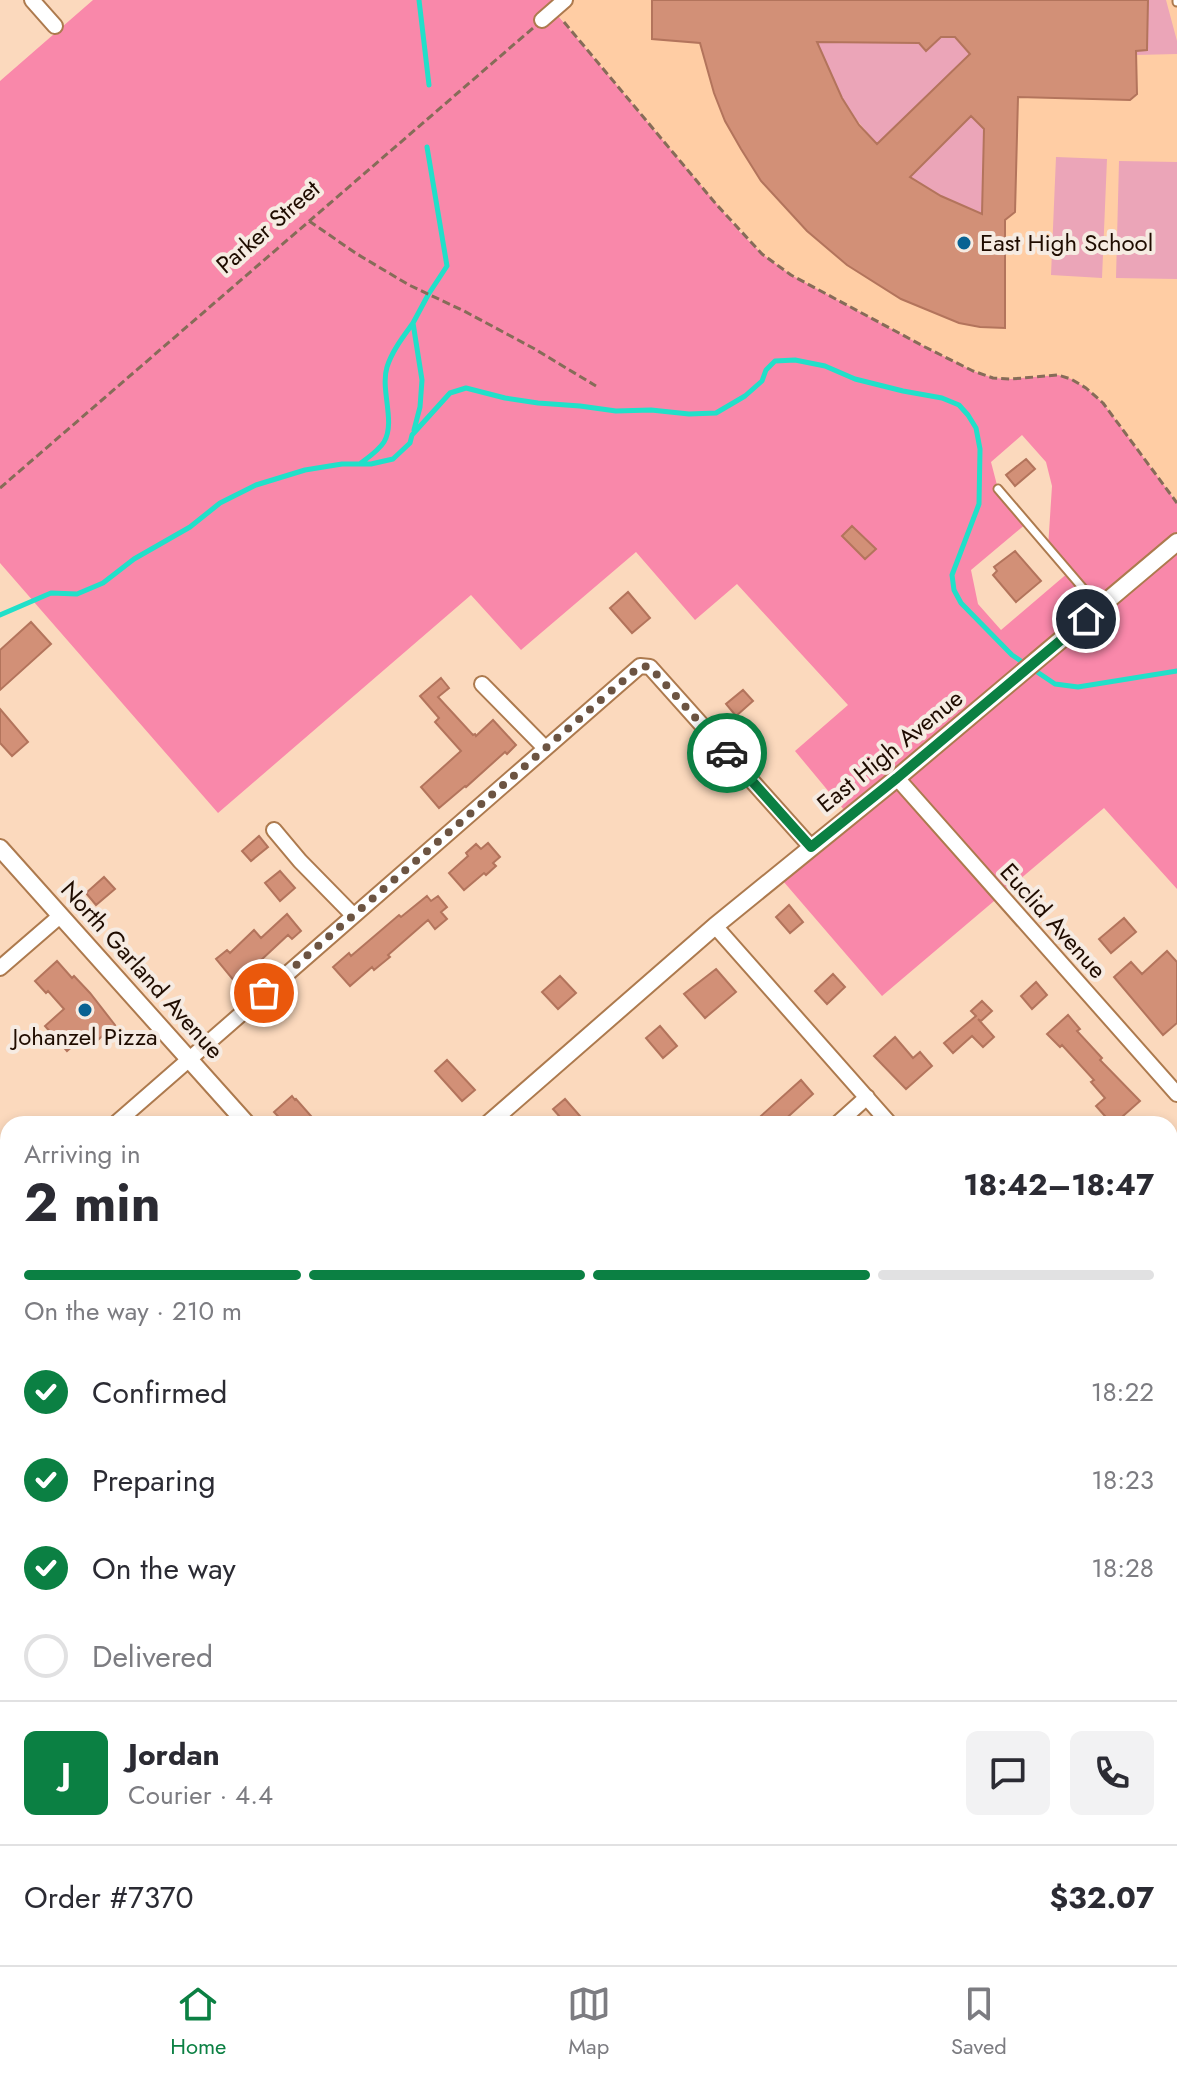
<!DOCTYPE html>
<meta charset="utf-8">
<style>
body{margin:0;font-family:Jost,sans-serif;background:#f2f2f3;color:#2b2b33;height:100vh;display:flex;flex-direction:column;font-size:30px;white-space:nowrap}
*{box-sizing:border-box;margin:0}
p{font-size:26px;color:#7c7c81}
.icon{flex:none;width:44px;height:44px;fill:none;stroke:currentColor;stroke-width:2;stroke-linecap:round;stroke-linejoin:round}
.map{position:relative;flex:1;overflow:hidden}
.drawer{position:absolute;left:0px;top:1116px;width:1178px;height:850px;display:flex;flex-direction:column;background:#fff;border-radius:24px 24px 0 0;box-shadow:0 4px 12px #0003}
.drawer>*{flex:none}
.pin{position:absolute;display:grid;place-items:center;width:68px;height:68px;color:#fff;margin:-34px;border:4px solid #fff;border-radius:50%;box-shadow:0 2px 8px #0007}
.courier{position:absolute;display:grid;place-items:center;width:80px;height:80px;margin:-40px;border:6px solid #0b8043;border-radius:50%;background:#fff;color:#222;box-shadow:0 2px 10px #0007}
.headline em{font-style:normal;font-weight:700}
.headline div{display:flex;flex-direction:column-reverse}
.headline{display:flex;align-items:center;justify-content:space-between;height:136px;padding:0 24px}
h1{font-size:52px;font-weight:700;line-height:60px}
.bar{display:grid;grid-template-columns:repeat(4,1fr);gap:12px 8px;align-content:center;height:96px;padding:0 24px}
.bar i{height:10px;border-radius:6px;background:#e1e1e2}
.bar .current{background:#0b8043}
.bar p{grid-column:span 4}
.line{display:flex;align-items:center;gap:20px;padding:0 24px;border-top:2px solid #e1e1e2}
.line div{flex:1}
.round{display:grid;place-items:center;flex:none;width:84px;height:84px;border-radius:12px;background:#f2f2f3}
ol{padding:0 24px;list-style:none}
li{display:flex;align-items:center;gap:24px;height:88px}
li p{margin-inline-start:auto}
li .icon{padding:8px;border-radius:50%;background:#0b8043;color:#fff;stroke-width:4}
li:last-child{color:#7c7c81}
li i{width:44px;height:44px;border:4px solid #e1e1e2;border-radius:50%}
.tabs{display:flex;justify-content:space-around;align-items:center;height:112px;border-top:2px solid #e1e1e2;background:#fff;font-size:22px;color:#7c7c81}
.tabs a{display:grid;justify-items:center;gap:4px}
.tabs .current{color:#0b8043}
.map>svg:first-child{display:block}
</style>
<div class="map">
<svg width="1177" height="1965" viewBox="0 0 1177 1965">
<rect width="100%" height="100%" fill="#fbd9bd"/>
<path fill="#ffcda4" d="M565,0H1177V503L1103,403L1011,379L993,378L973,371L925,347L791,275L762,254L716,204L554,10Z
M8,1544V1958H350L342,1965H0V1551Z"/>
<path fill="#eba5b8" d="M1148,0H1166L1177,41V54L1136,55V51L1147,50Z
M941,37H955L970,54L877,144C849,114 831,81 817,42L919,43Z
M971,116L984,129L982,214L941,196L910,177Z
M1056,157L1107,159L1102,278L1051,275Z
M1119,161L1177,162V279L1116,278Z"/>
<path fill="#f988aa" fill-rule="evenodd" d="M93,0H565L554,11L740,232L762,254L791,275L925,347L973,371L993,378L1011,379L1058,375L1071,379L1086,388L1103,403L1177,503V889L1104,808L882,996L777,874L849,816L795,751L848,705L737,584L695,620L636,552L521,650L471,595L218,813L0,563V81ZM1022,435L1046,462L1052,486L1048,548L1069,572L1001,630L978,604L971,570L1027,523L998,489L991,462Z
M488,1958H793L785,1965H494Z"/>
<g fill="none" stroke-linecap="round" stroke-linejoin="round">
<path stroke="#21e0c9" stroke-width="5" d="M419,0L429,85
M414,430L420,407L422,380L413,323L428,295L447,266L427,147
M361,463C369,457 379,450 384,442C396,422 380,390 387,367C392,351 403,337 413,323
M0,615L51,593L77,594L103,583L134,559L190,527L220,503L256,485L305,470L342,464H371L393,459L410,443L412,435L450,393L466,388L505,398L538,403L580,406L616,411L651,410L689,414L716,413L745,396L762,381L766,370L775,361L795,360L825,366L855,379L903,391L942,398L959,405L968,415L976,428L980,449L979,504L952,575L954,590L961,603L1012,655L1055,684L1078,687L1177,671"/>
</g>
<path fill="#d29077" stroke="#b3745c" stroke-width="2" fill-rule="evenodd" d="M652,0H1148L1147,50L1136,51L1137,94L1130,100L1018,97L1015,212L1005,220V328L980,327L959,323L901,299L847,265L807,231L761,181L741,149L725,121L714,93L700,43L652,39ZM941,37H955L970,54L877,144L859,125L842,98L817,42L919,43L926,51ZM971,116L984,129L982,214L941,196L910,177Z
M1026,459L1035,469L1015,486L1006,475Z
M852,526L876,549L865,559L842,536Z
M1015,551L1041,581L1016,602L993,575L997,571L994,567Z
M628,592L650,618L632,633L610,608Z
M31,622L51,644L0,690V650Z
M441,678L449,688L438,697L473,735L475,734L476,736L493,720L516,745L507,754L505,752L466,787L465,786L439,808L421,787L461,751L435,722L439,718L420,696Z
M743,690L753,701L736,716L726,704Z
M0,709L28,742L12,756L0,743Z
M259,836L268,847L251,861L242,851Z
M488,843L500,857L493,863L496,866L486,875L484,873L464,890L449,873L468,856L466,853L476,844L481,849Z
M280,871L295,888L280,901L265,883Z
M104,877L115,889L96,905L86,893Z
M427,896L431,901L438,896L447,907L441,912L447,919L435,929L428,920L388,955L390,957L374,970L372,967L350,986L333,967L349,953L351,956L399,915L401,917Z
M789,905L803,922L790,933L776,917Z
M287,914L301,931L292,939L288,935L247,973L251,978L240,988L216,959L227,950L230,953L254,930L261,938Z
M1124,918L1136,932L1111,953L1099,939Z
M1167,951L1177,962V1023L1163,1035L1114,977L1131,962L1142,974Z
M57,961L72,978L74,976L90,993L115,1025L93,1044L85,1035L67,1051L45,1026L64,1009L48,991L46,993L35,981Z
M716,969L736,992L705,1018L684,994Z
M833,974L845,987L827,1004L815,991Z
M560,976L576,993L558,1009L542,992Z
M1036,982L1047,995L1032,1009L1021,996Z
M982,1001L992,1011L981,1021L978,1019L994,1037L983,1047L972,1036L953,1053L944,1043L976,1016L971,1011Z
M1068,1015L1080,1029L1077,1031L1102,1058L1100,1060L1140,1101L1114,1124H1112L1096,1106L1105,1098L1091,1082L1094,1080L1062,1045L1060,1047L1047,1034Z
M660,1026L677,1046L663,1058L646,1038Z
M895,1037L913,1058L920,1052L932,1066L906,1089L874,1056Z
M447,1060L475,1090L462,1101L435,1071Z
M801,1080L813,1094L780,1124H752Z
M292,1096L295,1100L296,1099L318,1124H285L274,1112Z
M565,1099L587,1124H566L553,1109Z"/>
<g fill="none" stroke-linecap="round" stroke-linejoin="round">
<g stroke="#ad7a4e" stroke-width="11">
<path id="service" d="M1177,0V2
M998,489L1099,607"/>
</g>
<g stroke="#ad7a4e" stroke-width="18">
<path id="minor" d="M32,0L55,26
M542,20L565,0
M482,684L545,748
M897,778L1177,1094
M274,830L300,861L353,915
M715,926L890,1124
M0,968L60,916
M115,1124L640,666L650,667L811,847
M837,1124L867,1097
M0,1224L8,1217
M0,1303L8,1312
M1170,1441L1177,1449
M1170,1630L1177,1624
M0,1754L8,1763
M1170,1818L1177,1826
M362,1958L369,1965
M659,1958L665,1965
M961,1958L967,1965
M785,1965L793,1958"/>
</g>
<g stroke="#ad7a4e" stroke-width="20">
<path id="tertiary" d="M0,848L247,1124
M488,1124L715,926L897,778L1177,542
M0,1551L8,1544"/>
</g>
<g stroke="#ad7a4e" stroke-width="24">
<path id="secondary" d="M0,1923L8,1938
M23,1958L28,1965"/>
</g>
<g stroke="#ad7a4e" stroke-width="26">
<path id="trunk" d="M1170,1381L1177,1380
M58,1965L67,1958"/>
</g>
<path stroke="#866c58" stroke-width="3" stroke-dasharray="8 4" stroke-linecap="butt" d="M564,22L716,204L762,254L791,275L925,347L973,371L993,378L1011,379L1058,375L1071,379L1086,388L1103,403L1177,503
M309,221L357,254L409,285L464,311L533,348L596,386
M0,488L533,28"/>
<use href="#service" stroke="#fff" stroke-width="7"/>
<use href="#minor" stroke="#fff" stroke-width="14"/>
<use href="#tertiary" stroke="#fff" stroke-width="16"/>
<use href="#secondary" stroke="#fff" stroke-width="20"/>
<use href="#trunk" stroke="#fff" stroke-width="22"/>
</g>
<g fill="none" stroke-linecap="round" stroke-linejoin="round">
<path stroke="#6c5442" stroke-width="8" stroke-dasharray="0 14.4" d="M264,993L640,666L650,667L727,753"/>
<path stroke="#0b8043" stroke-width="10" d="M727,753L811,847L897,778L1086,619"/>
</g>
<g fill="#096293" stroke="#f6ebe2" stroke-width="3">
<circle cx="964" cy="243" r="8"/>
<circle cx="85" cy="1010" r="8"/>
</g>
<g text-anchor="middle" stroke-width="8" stroke-linejoin="round" paint-order="stroke">
<g font-size="24" fill="#1f0c00" stroke="#f6ebe2">
<text transform="translate(268 227) rotate(-41)" y="8">Parker Street</text>
<text transform="translate(890 751) rotate(-39)" y="8">East High Avenue</text>
<text transform="translate(1053 921) rotate(48)" y="8">Euclid Avenue</text>
<text transform="translate(142 970) rotate(48)" y="8">North Garland Avenue</text>
</g>
<g font-size="24" fill="#1f0c00" stroke="#f6ebe2" text-anchor="start">
<text x="980" y="251">East High School</text>
<text x="85" y="1045" text-anchor="middle">Johanzel Pizza</text>
</g>
</g>
</svg>
<div class="pin" style="left:264px;top:993px;background:#ea580c"><svg class="icon" aria-label="bag" viewBox="0 0 24 24"><path d="M5 8h14l-1 12H6zM9 8a3 3 0 0 1 6 0"/></svg></div>
<div class="pin" style="left:1086px;top:619px;background:#1f2937"><svg class="icon" aria-label="home" viewBox="0 0 24 24"><path d="M3 11l9-7 9 7M6 9v11h12V9"/></svg></div>
<div class="courier" style="left:727px;top:753px"><svg class="icon" aria-label="car" viewBox="0 0 24 24"><path d="M5 17H2v-5l4-1 3-4h7l3 4 3 1v5h-3M9 17h6M6 11h13"/><circle cx="7" cy="17" r="2"/><circle cx="17" cy="17" r="2"/></svg></div>
<section class="drawer">
<div class="headline"><div><h1>2 min</h1><p>Arriving in</p></div><em>18:42–18:47</em></div>
<div class="bar"><i class="current"></i><i class="current"></i><i class="current"></i><i></i><p>On the way · 210 m</p></div>
<ol>
<li><svg class="icon" aria-label="check" viewBox="0 0 24 24"><path d="M5 12l5 5 9-10"/></svg>Confirmed<p>18:22</p></li>
<li><svg class="icon" aria-label="check" viewBox="0 0 24 24"><path d="M5 12l5 5 9-10"/></svg>Preparing<p>18:23</p></li>
<li><svg class="icon" aria-label="check" viewBox="0 0 24 24"><path d="M5 12l5 5 9-10"/></svg>On the way<p>18:28</p></li>
<li><i></i>Delivered</li>
</ol>
<div class="line" style="height:144px"><b class="round" style="background:#0b8043;color:#fff">J</b><div><b>Jordan</b><p>Courier · 4.4</p></div><a class="round"><svg class="icon" aria-label="chat" viewBox="0 0 24 24"><path d="M4 5h16v11H9l-5 4z"/></svg></a><a class="round"><svg class="icon" aria-label="phone" viewBox="0 0 24 24"><path d="M5 4h4l2 5-3 2q2 4 5 5l2-3 5 2v4C11 20 4 13 5 4z"/></svg></a></div>
<div class="line" style="height:104px"><div>Order #7370</div><b>$32.07</b></div>
</section>
</div>
<nav class="tabs">
<a class="current"><svg class="icon" aria-label="home" viewBox="0 0 24 24"><path d="M3 11l9-7 9 7M6 9v11h12V9"/></svg>Home</a>
<a><svg class="icon" aria-label="map" viewBox="0 0 24 24"><path d="M3 6l6-2 6 2 6-2v14l-6 2-6-2-6 2zM9 4v14M15 6v14"/></svg>Map</a>
<a><svg class="icon" aria-label="saved" viewBox="0 0 24 24"><path d="M7 4h10v16l-5-4-5 4z"/></svg>Saved</a>
</nav>
